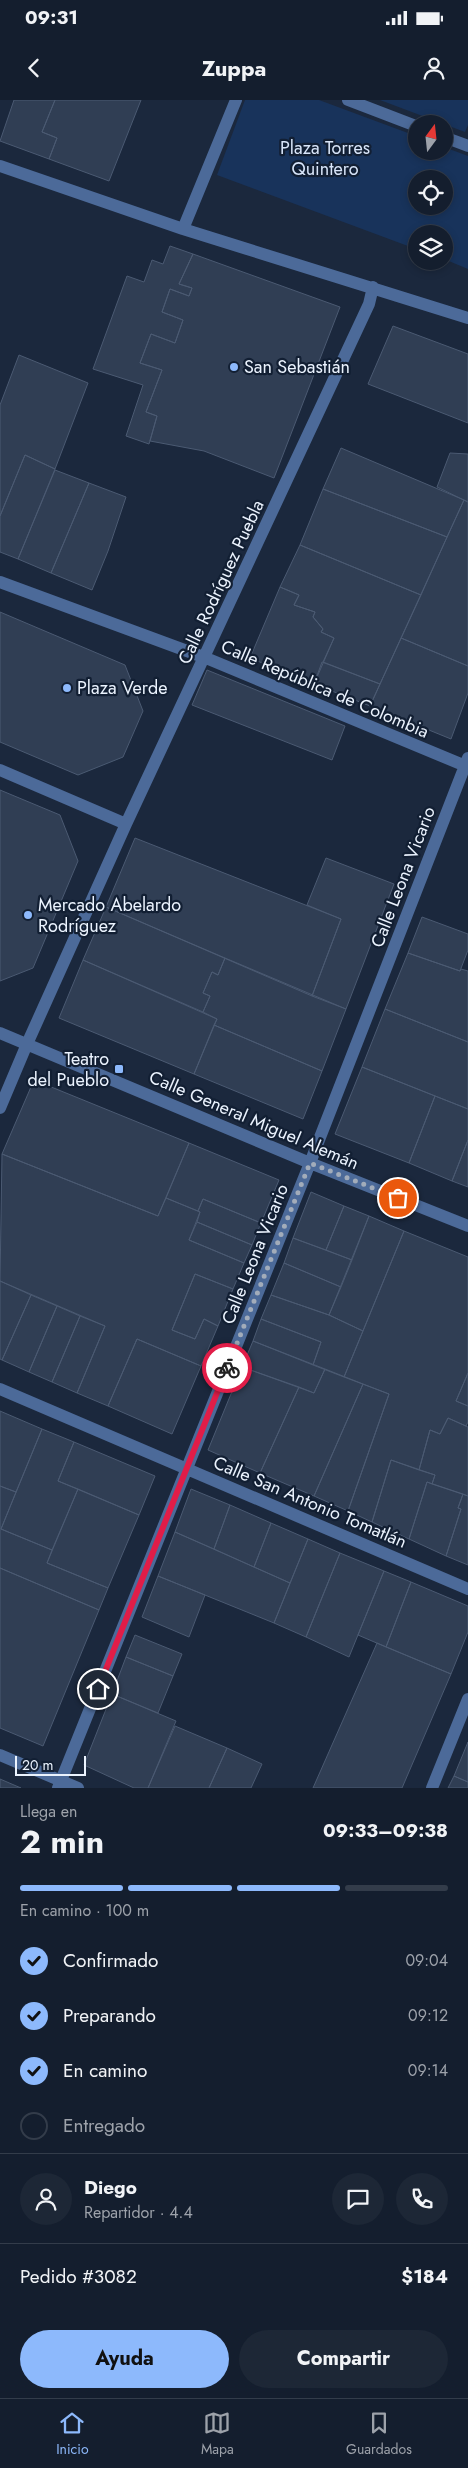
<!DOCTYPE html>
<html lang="es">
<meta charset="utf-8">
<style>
body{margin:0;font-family:Jost,sans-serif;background:#1d2736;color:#f1f3f6;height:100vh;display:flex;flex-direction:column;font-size:19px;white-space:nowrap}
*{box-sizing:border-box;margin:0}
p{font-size:16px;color:#9da2aa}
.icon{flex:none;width:28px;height:28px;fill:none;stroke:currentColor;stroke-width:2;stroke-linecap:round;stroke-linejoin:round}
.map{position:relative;height:1688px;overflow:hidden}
.drawer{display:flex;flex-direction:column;background:#141e2e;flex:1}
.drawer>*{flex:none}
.needle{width:32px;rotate:15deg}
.controls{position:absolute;left:408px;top:15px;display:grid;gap:10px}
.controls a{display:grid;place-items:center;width:45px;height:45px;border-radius:50%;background:#141e2e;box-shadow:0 2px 8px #0003,0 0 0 1px #333c4a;font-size:25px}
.scale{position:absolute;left:15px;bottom:12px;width:71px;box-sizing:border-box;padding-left:5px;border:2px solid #ebf3fe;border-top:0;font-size:14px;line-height:18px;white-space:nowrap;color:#ebf3fe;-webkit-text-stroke:4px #121f33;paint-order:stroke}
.pin{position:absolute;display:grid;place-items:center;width:42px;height:42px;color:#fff;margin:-21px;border:2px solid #fff;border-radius:50%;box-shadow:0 1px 5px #0007}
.courier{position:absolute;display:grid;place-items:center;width:50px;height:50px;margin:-25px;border:4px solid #e11d48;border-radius:50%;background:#fff;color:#222;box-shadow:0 1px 6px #0007}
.headline em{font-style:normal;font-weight:700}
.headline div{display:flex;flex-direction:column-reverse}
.headline{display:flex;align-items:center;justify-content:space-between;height:85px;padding:0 20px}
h1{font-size:32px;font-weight:700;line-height:38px}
.bar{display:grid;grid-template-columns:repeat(4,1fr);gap:8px 5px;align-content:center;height:60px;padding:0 20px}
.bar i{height:6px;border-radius:4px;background:#333c4a}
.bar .current{background:#8db9fc}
.bar p{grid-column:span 4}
.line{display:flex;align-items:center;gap:12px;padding:0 20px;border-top:1px solid #333c4a}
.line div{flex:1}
.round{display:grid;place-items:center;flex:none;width:52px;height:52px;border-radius:26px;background:#1d2736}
ol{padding:0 20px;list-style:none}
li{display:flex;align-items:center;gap:15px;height:55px}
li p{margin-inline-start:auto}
li .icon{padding:5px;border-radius:50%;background:#8db9fc;color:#111;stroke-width:4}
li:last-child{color:#9da2aa}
li i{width:28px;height:28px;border:2px solid #333c4a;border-radius:50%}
.action{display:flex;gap:10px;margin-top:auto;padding:10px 20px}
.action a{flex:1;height:58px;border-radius:30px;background:#8db9fc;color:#111;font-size:20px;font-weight:700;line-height:58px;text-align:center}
.action a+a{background:#1d2736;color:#f1f3f6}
.status{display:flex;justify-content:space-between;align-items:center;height:35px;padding:0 25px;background:#141e2e;direction:ltr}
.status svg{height:14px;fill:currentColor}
header{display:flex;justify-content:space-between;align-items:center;height:65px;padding:0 20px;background:#141e2e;font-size:22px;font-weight:700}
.menu{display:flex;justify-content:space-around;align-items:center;height:70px;border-top:1px solid #333c4a;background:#141e2e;font-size:14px;color:#9da2aa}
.menu a{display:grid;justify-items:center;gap:2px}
.menu .current{color:#8db9fc}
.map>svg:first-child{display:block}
</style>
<div class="status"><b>09:31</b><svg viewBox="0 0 49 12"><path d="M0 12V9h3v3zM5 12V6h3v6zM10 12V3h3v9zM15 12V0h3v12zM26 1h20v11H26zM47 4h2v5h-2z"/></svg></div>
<header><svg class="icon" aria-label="back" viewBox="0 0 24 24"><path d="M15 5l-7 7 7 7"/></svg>Zuppa<svg class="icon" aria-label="person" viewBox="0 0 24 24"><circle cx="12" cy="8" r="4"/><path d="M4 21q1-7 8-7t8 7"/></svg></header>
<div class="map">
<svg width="468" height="1688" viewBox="0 0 468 1688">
<rect width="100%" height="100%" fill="#1b283d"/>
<path fill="#18335b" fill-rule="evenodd" d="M245,0H319L416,36V51H444V47L468,56V169L444,159V134H416V149L217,75ZM416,79H444V106H416Z
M380,0H468V25L465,32Z"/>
<path fill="#303e54" stroke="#4b5a72" d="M14,0H55L42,32L57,38L49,59L0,41Z
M55,0H141L109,81L49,59L57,38L42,32Z
M170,146L193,154L179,184L192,188L189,196L170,189L162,212L183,220L175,243L151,234L140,263L162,270L146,312L157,316L149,344L126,336L143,285L93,269L127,176L144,182L152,160L163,164Z
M193,154L340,207L274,378L204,351L150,341L157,316L146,312L162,270L140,263L151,234L175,243L183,220L162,212L170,189L189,196L192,188L179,184Z
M393,226L468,254V323L368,284Z
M19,255L88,283L55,369L25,355L0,416V305Z
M341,348L464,400L447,437L323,389Z
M450,353L468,354V402L437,387Z
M25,355L55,369L18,459L0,452V416Z
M55,370L89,383L51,473L18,459Z
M89,383L126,397L108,451L92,490L51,473Z
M323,389L447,437L421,495L300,445Z
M464,400L468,402V566L401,538Z
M300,445L421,495L380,584L323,562L334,538L321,532L323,529L313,517L315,512L294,505L299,495L280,487Z
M280,487L299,495L294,505L315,512L313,517L323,529L321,532L334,538L314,584L250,558Z
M0,512L125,565L143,611L123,657L78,675L0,642Z
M401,538L468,566V593L451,639L370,606Z
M322,562L380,584L370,606L314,584Z
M207,570L345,626L332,660L192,605Z
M0,690L60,715L78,761L33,868L0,881Z
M135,738L341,819L312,896L106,807Z
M326,758L394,784L346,909L312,896L341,819L307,805Z
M106,807L225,858L218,875L212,872L203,893L210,896L203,912L83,860Z
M422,817L468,834V850L460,871L408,853Z
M408,853L460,871L461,869L468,871V942L385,909Z
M225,858L346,909L322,971L214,925L217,919L203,912L210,896L203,893L212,872L218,875Z
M83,860L217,919L194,974L59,918Z
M385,909L468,942V1009L362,967Z
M214,925L322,971L303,1019L194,974Z
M362,967L435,996L409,1063L335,1034Z
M34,980L189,1043L158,1116L2,1054Z
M435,996L468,1009V1040L452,1081L409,1063Z
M468,1040V1087L452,1081Z
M189,1043L279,1080L261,1123L203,1099L198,1111L166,1098Z
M2,1054L158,1116L166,1098L200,1112L189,1140L244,1163L233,1189L195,1174L172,1230L195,1239L204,1219L218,1226L201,1266L137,1239L108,1306L77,1293L105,1226L0,1181Z
M311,1092L344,1106L326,1150L293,1138Z
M203,1099L261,1123L252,1145L197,1122L200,1112L198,1111Z
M344,1106L369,1116L352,1160L326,1150Z
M369,1116L404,1131L363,1231L329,1215Z
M197,1122L252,1145L244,1163L189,1140Z
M404,1131L468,1157V1273L456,1301L468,1306V1322L466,1326L448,1318L440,1334L430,1330L419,1370L391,1360L372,1422L348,1411L389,1294L344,1277Z
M293,1138L352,1160L341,1187L284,1163Z
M284,1163L341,1187L329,1215L271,1195Z
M195,1174L233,1189L218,1226L204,1219L195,1239L172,1230Z
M0,1181L31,1195L2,1260L0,1259Z
M31,1195L57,1206L29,1272L2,1260Z
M271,1195L329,1215L363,1231L344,1277L313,1265L321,1242L261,1219Z
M57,1206L80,1216L52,1282L29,1272Z
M80,1216L105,1226L77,1293L52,1282Z
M261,1219L321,1242L313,1265L253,1241Z
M137,1239L201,1266L172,1334L108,1306Z
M253,1241L325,1269L314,1293L242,1267Z
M242,1267L299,1287L260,1373L208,1350Z
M325,1269L363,1284L314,1396L260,1373L299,1287L314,1293Z
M468,1273V1306L456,1301Z
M363,1284L389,1294L348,1411L314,1396Z
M0,1311L42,1329L16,1392L0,1386Z
M448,1318L468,1327V1396L432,1384L435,1375L419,1370L430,1330L440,1334Z
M42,1329L74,1342L58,1381L78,1389L52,1450L1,1429Z
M74,1342L155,1376L139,1415L58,1381Z
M391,1360L435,1375L432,1384L427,1382L409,1439L372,1422Z
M427,1382L463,1394L458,1408L461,1409L446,1456L409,1439Z
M0,1386L16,1392L1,1429L52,1450L47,1463L108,1488L99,1510L0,1468Z
M78,1389L139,1415L108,1488L47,1463Z
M191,1389L230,1405L214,1449L175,1432Z
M463,1394L468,1396V1465L446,1456L461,1409L458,1408Z
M230,1405L271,1423L254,1467L214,1449Z
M271,1423L308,1439L290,1483L254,1467Z
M175,1432L290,1483L274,1523L158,1476Z
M308,1439L340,1453L306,1537L274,1523Z
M340,1453L384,1471L349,1557L306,1537Z
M0,1468L99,1510L43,1646L0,1628Z
M384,1471L411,1482L386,1547L358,1535Z
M158,1476L205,1495L189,1537L142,1517Z
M411,1482L468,1506V1532L451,1574L386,1547Z
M135,1535L182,1554L173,1576L126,1557Z
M377,1543L451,1574L402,1688H313Z
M126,1557L173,1576L158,1613L112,1594Z
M112,1594L176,1621L148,1688H134L84,1665Z
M175,1626L227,1648L209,1688H148Z
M468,1642V1682L454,1676Z
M227,1648L262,1664L251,1688H209Z
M454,1676L468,1682V1688H448Z
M0,1679L21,1688H0Z"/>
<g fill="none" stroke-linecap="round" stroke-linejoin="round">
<path stroke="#4c6a99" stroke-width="12" d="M348,0L416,26
M444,37L468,46
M0,66L183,129L468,218
M183,129L236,0
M0,482L206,558L468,667
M0,670L126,724
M0,933L310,1063L468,1126
M0,1008L27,944L126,724L369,204L373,187
M0,1289L468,1489
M0,1655L78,1688
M58,1688L310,1063L468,658
M432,1688L468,1599"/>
</g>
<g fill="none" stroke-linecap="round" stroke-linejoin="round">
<path stroke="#a2acba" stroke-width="5" stroke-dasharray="0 9" d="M227,1268L310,1063L398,1098"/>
<path stroke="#e11d48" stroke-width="6" d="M98,1589L227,1268"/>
</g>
<g fill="#8db9fc" stroke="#121f33" stroke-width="2">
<circle cx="234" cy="267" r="5"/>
<circle cx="67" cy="588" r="5"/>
<circle cx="28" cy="815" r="5"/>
<rect x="114" y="964" width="10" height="10" rx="2.5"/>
</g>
<g text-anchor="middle" stroke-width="4.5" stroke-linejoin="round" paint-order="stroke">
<g font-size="18" fill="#d8e5f9" stroke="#121f33">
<text x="325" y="54">Plaza Torres<tspan x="325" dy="21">Quintero</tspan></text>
</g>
<g font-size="18" fill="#ebf3fe" stroke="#121f33" text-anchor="start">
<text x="244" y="273">San Sebastián</text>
<text x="77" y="594">Plaza Verde</text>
<text x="38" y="811">Mercado Abelardo<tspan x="38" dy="21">Rodríguez</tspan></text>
<text x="109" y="965" text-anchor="end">Teatro<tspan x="109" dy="21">del Pueblo</tspan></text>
</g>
<g font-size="18" fill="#ebf3fe" stroke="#121f33">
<text transform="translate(221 482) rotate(-65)" y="6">Calle Rodríguez Puebla</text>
<text transform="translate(325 589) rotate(23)" y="6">Calle República de Colombia</text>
<text transform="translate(403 777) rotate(-69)" y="6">Calle Leona Vicario</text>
<text transform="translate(254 1020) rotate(23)" y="6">Calle General Miguel Alemán</text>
<text transform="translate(255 1154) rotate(-68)" y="6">Calle Leona Vicario</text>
<text transform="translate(310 1402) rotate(23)" y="6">Calle San Antonio Tomatlán</text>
</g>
</g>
</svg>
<div class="controls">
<a><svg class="needle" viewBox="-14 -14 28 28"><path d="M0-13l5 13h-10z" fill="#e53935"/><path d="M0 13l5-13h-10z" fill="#9da2aa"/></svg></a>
<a><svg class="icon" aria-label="locate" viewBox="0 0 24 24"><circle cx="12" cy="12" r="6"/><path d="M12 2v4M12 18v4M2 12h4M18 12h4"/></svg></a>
<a><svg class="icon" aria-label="layers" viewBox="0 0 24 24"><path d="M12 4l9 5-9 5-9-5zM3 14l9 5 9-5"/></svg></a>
</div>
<div class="scale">20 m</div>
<div class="pin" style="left:398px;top:1098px;background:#ea580c"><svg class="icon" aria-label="bag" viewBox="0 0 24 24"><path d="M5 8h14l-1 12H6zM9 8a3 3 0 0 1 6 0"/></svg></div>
<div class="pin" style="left:98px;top:1589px;background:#1f2937"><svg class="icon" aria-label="home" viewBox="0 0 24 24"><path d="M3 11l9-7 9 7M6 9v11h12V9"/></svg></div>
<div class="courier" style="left:227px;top:1268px"><svg class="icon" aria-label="bike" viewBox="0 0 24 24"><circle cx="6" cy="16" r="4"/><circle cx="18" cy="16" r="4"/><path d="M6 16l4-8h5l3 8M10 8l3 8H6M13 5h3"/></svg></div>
</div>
<section class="drawer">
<div class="headline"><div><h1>2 min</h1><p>Llega en</p></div><em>09:33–09:38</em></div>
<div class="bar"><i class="current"></i><i class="current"></i><i class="current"></i><i></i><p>En camino · 100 m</p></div>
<ol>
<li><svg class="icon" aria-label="check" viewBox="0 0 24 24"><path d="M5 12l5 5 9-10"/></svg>Confirmado<p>09:04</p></li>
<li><svg class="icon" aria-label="check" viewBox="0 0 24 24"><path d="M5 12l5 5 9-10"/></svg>Preparando<p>09:12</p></li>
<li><svg class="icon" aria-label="check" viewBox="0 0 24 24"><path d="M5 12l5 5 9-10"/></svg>En camino<p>09:14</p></li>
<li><i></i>Entregado</li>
</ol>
<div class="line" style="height:90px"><a class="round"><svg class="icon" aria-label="person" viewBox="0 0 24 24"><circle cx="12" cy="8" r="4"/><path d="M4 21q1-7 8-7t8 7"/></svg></a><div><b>Diego</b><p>Repartidor · 4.4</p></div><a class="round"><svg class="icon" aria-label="chat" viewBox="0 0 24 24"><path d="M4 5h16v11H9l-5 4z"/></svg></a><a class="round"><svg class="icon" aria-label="phone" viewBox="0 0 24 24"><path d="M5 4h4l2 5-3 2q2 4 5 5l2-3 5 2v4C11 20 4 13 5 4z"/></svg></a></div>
<div class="line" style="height:65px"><div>Pedido #3082</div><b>$184</b></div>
<div class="action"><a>Ayuda</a><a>Compartir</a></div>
</section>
<nav class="menu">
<a class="current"><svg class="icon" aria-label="home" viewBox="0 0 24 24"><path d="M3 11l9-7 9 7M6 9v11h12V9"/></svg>Inicio</a>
<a><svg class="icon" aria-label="map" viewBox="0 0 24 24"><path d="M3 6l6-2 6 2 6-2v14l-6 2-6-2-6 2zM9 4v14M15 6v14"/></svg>Mapa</a>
<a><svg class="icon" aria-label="saved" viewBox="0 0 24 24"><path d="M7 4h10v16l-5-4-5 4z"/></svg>Guardados</a>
</nav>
